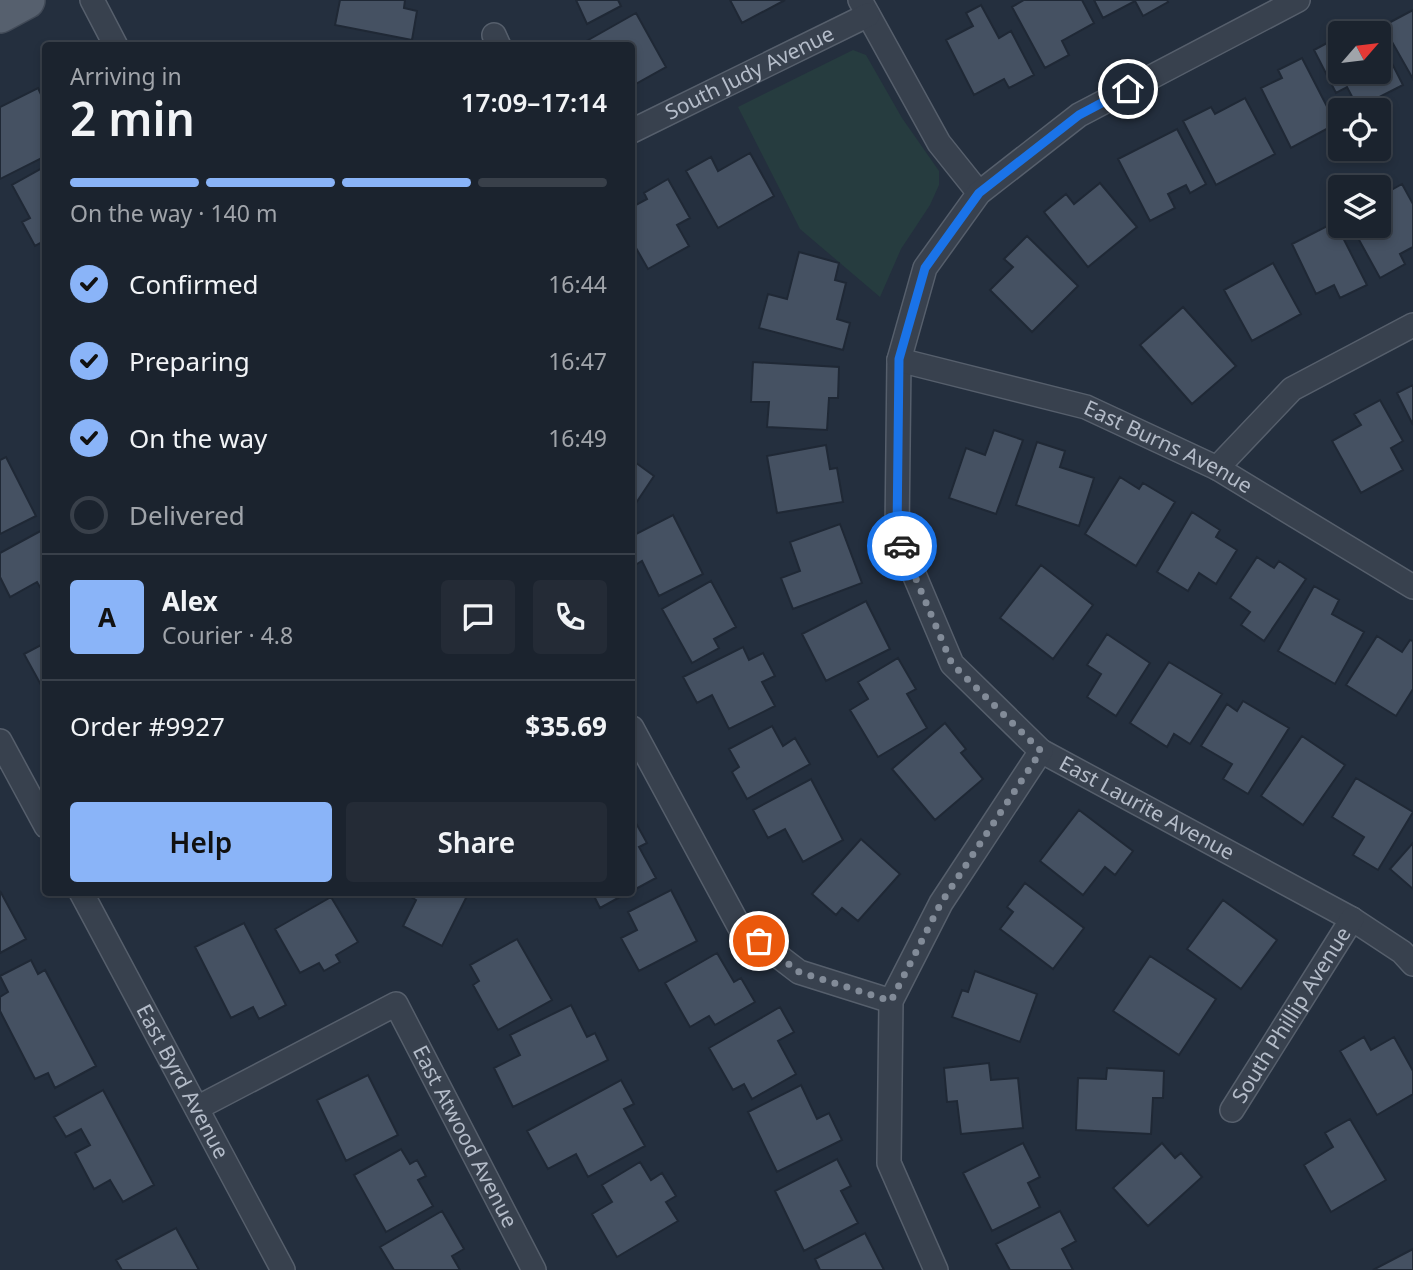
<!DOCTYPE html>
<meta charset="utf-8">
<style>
body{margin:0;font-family:"Noto Sans",sans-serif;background:#242b36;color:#f1f3f6;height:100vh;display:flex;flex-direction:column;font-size:26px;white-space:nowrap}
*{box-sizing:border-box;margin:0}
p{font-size:23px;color:#a0a4aa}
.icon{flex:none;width:38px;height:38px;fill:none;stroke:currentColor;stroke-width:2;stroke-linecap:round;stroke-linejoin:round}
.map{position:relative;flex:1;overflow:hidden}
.panel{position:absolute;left:42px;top:42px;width:593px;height:854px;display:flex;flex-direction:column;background:#1b232e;border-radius:7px;box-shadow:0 4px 10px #0003,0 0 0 2px #39404a}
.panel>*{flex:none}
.needle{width:46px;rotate:62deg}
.tools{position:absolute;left:1328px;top:21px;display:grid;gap:14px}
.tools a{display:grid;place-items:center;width:63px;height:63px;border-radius:7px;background:#1b232e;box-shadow:0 4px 10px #0003,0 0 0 2px #39404a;font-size:35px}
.pin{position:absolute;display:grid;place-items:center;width:60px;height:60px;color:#fff;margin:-30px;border:4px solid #fff;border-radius:50%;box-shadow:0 2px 7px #0007}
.courier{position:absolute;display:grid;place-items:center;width:70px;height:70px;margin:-35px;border:5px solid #1a73e8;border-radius:50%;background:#fff;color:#222;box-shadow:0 2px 9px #0007}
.headline em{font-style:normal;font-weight:600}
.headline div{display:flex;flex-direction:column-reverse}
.headline{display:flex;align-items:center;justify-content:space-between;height:119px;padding:0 28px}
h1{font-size:46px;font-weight:600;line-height:52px}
.bar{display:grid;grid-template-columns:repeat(4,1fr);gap:10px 7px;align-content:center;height:84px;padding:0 28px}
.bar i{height:9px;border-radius:5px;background:#39404a}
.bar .current{background:#8ab4f8}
.bar p{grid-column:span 4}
.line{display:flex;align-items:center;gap:18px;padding:0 28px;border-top:2px solid #39404a}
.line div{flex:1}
.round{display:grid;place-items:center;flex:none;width:74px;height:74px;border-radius:7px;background:#242b36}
ol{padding:0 28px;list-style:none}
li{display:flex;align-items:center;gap:21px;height:77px}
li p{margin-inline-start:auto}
li .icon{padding:7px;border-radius:50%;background:#8ab4f8;color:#111;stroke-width:4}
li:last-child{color:#a0a4aa}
li i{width:38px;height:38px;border:4px solid #39404a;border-radius:50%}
.primary-button{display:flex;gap:14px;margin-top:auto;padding:14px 28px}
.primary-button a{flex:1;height:80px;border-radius:7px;background:#8ab4f8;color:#111;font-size:28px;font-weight:600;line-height:80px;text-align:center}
.primary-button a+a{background:#242b36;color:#f1f3f6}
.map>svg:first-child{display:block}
</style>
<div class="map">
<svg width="1413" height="1270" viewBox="0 0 1413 1270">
<rect width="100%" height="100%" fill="#242f3e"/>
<path fill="#263c3f" d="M853,50L866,55L902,118L939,171V185L930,205L901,249L880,297L800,229L738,107Z"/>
<path fill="#455162" stroke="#1f2835" stroke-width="2" d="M340,0H405L404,8L417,11L412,40L335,25Z
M576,0H618L621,6L587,24Z
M730,0H785L742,23Z
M1024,0H1082L1094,23L1062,41L1069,55L1045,68L1012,7Z
M1094,0H1167L1168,2L1143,16L1135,1L1103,18Z
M981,5L999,38L1011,31L1034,75L1009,88L1004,79L974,95L946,40L973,26L966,13Z
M1413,10V79L1383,26Z
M636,13L666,67L632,86V46H585L583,43Z
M1340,36V72H1379V38L1403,85L1358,108L1347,87L1336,93L1314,50Z
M1302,58L1336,124L1291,148L1261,88L1282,78L1278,70Z
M38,88L46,105V156L0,179V107Z
M1245,98L1275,154L1216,185L1183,121L1211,107L1215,114Z
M1177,129L1206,184L1190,193L1186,185L1168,194L1175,208L1150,221L1118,159Z
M750,153L774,196L718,228L686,171L711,157L718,171Z
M46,166V240L35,246L22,222L30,218L12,185Z
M668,179L690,218L677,225L689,246L648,269L632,241V207L647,199L644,193Z
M1100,183L1137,227L1088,267L1044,212L1066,194L1074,204Z
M1402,184L1413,204V247L1400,254L1405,264L1380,278L1358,238L1369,232L1366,226H1379V197Z
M1335,222L1367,285L1340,298L1334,285L1316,294L1292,244Z
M1027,236L1078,286L1032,332L990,290L1013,267L1004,259Z
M799,252L839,263L835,280L846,283L837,319L850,323L843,350L759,328L768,294L787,299Z
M1273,263L1301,314L1252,341L1224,290Z
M1183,307L1236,366L1192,404L1140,345Z
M753,362L839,367L838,398H829L827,430L767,427L769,402H751Z
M1413,385V425L1397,393Z
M1380,400L1403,441L1391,448L1403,470L1361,493L1332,441L1361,425L1354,414Z
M994,430L1023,440L996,514L949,498L966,448L985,455Z
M1037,442L1065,451L1060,467L1094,478L1079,526L1016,505Z
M826,445L830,469L837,468L843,502L777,513L767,456Z
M6,457L36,516L0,534V460Z
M632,460L654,476L632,509Z
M1120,477L1139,489L1143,483L1175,502L1136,566L1085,534Z
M1192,512L1220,530L1216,537L1237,550L1216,584L1199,573L1188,591L1157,572Z
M673,515L703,574L659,596L642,561L632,567V536Z
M840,524L862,583L793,609L781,578L800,571L790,542Z
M46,528V597L37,582L10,597L0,577V553Z
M1257,557L1274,568L1279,561L1306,579L1264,641L1241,625L1250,612L1230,598Z
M1041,565L1093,605L1053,659L1000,618Z
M711,581L736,627L714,639L719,648L692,663L662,609Z
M1314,586L1339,600L1332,614L1364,632L1335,684L1278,651Z
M866,601L890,649L826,681L802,634Z
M1107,634L1150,663L1116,716L1087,697L1101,674L1087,665Z
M1377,636L1402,652L1410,640L1413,641V689L1396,716L1346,685Z
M41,645L46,654V694L24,654Z
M743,647L749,660L763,653L775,676L762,682L775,706L729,729L712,695L697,703L683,677Z
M898,658L916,689L907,694L927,728L878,757L850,710L868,699L858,682Z
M1169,662L1222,694L1190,744L1174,734L1167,747L1130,723Z
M1243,701L1289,728L1248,794L1223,779L1232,764L1201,746L1227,704L1237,711Z
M945,723L966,749L961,753L983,779L935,820L892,769Z
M772,726L783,746L795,738L810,764L747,799L732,772L739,767L729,749Z
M1302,736L1345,765L1303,825L1261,796Z
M1356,778L1413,812L1378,870L1353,855L1364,837L1332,817Z
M811,779L843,840L803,862L785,829L768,838L753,810Z
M1079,810L1133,851L1115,875L1105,867L1083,895L1040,861Z
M632,816L647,843L639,847L656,878L632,891Z
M861,839L900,874L858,921L842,908L836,915L812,894Z
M1413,843V889L1390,869Z
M1025,883L1084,928L1053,969L1000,929L1013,912L1007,907Z
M671,890L697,941L639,971L621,938L637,930L628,912Z
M0,891L26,939L0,953Z
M403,892H469L442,946L403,926L416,900Z
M592,892H629L600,908Z
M331,897L358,942L336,955L340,962L324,971L319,963L300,973L275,929Z
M1223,900L1277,940L1241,989L1187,949Z
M244,923L286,1005L259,1019L253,1007L231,1018L195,947Z
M517,939L552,1000L498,1030L473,985L479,981L470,965Z
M717,953L734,982L741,978L755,1002L715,1025L709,1016L690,1027L665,983Z
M1150,956L1216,999L1179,1055L1113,1011Z
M31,960L38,974L45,970L96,1066L55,1088L48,1073L35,1079L0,1011V997L8,992L0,976Z
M975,971L1037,994L1020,1042L952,1017L962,990L968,992Z
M571,1005L587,1037L595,1033L608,1060L513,1107L494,1068L520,1055L510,1035Z
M780,1007L794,1032L778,1041L796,1074L752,1099L744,1084L733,1090L709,1048Z
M1364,1037L1371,1050L1394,1037L1413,1071V1094L1377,1115L1340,1051Z
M989,1063L991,1080L1018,1078L1023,1128L961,1134L957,1101L947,1102L944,1068Z
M1107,1068L1164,1071L1163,1098H1153L1151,1134L1076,1130L1078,1078L1106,1079Z
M368,1075L398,1135L346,1161L317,1100Z
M621,1080L634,1104L624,1109L645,1146L588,1177L576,1154L548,1169L527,1131Z
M801,1085L817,1119L829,1113L842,1140L777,1172L748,1112Z
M103,1090L154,1185L123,1202L110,1180L94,1189L75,1153L90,1145L81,1129L66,1137L54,1117Z
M1350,1119L1386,1180L1331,1212L1304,1165L1333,1147L1325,1133Z
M1023,1143L1040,1177L1028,1183L1040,1207L992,1231L963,1173Z
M1162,1143L1175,1158L1181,1153L1202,1177L1148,1226L1113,1188Z
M401,1149L410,1164L417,1160L426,1176L418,1180L433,1206L386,1232L354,1175Z
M837,1159L851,1186L841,1191L858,1223L804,1251L775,1191Z
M640,1162L651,1180L662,1173L676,1196L666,1202L678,1221L617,1257L592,1214L612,1202L602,1185Z
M442,1211L464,1249L452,1256L460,1270H394L380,1247Z
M1060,1211L1076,1241L1062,1249L1073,1270H1010L996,1244Z
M176,1228L199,1270H122L116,1260Z
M865,1233L884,1270H820L815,1259Z
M1413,1249V1270H1373Z"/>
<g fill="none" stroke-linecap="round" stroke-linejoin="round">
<g stroke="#565f6c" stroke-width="26">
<g id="minor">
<path d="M92,0L116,46"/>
<path d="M860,0L939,143L979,193"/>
<path id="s1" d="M1298,0L1079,115L979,193L925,268L899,360L897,534L952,664L1041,751L1352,919L1402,952L1413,964"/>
<path d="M494,35L499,46"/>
<path id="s2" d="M632,131L868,15"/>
<path id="s3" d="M899,360L1086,407L1217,468L1413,587"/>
<path d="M1217,468L1292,389L1413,325"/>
<path d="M632,728L739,926L799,972L891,1001"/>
<path d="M0,741L46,826"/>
<path id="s4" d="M81,892L283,1270"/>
<path id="s5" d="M197,1108L396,1004L534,1270"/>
<path id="s6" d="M1232,1110L1352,919"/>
<path d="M936,1270L889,1163L891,1001L941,903L1041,751"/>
</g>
</g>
<g stroke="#414a57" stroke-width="40">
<path id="primary" d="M0,14L26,0"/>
</g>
<use href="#minor" stroke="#38414e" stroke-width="23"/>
<use href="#primary" stroke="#56606e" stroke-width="37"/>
</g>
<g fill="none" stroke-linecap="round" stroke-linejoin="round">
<path stroke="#828b98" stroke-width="7" stroke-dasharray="0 12.6" d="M759,941L799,972L891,1001L941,903L1041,751L952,664L902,546"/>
<path stroke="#1a73e8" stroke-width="9" d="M902,546L897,534L899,359L925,268L979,193L1079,115L1128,89"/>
</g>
<g text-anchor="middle" stroke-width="7" stroke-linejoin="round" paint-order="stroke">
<g font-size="21" fill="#b4bcc9" stroke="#1d2633">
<text dy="7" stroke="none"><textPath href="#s2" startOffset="131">South Judy Avenue</textPath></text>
<text dy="7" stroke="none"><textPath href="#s3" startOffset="284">East Burns Avenue</textPath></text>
<text dy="7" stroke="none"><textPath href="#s1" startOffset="1122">East Laurite Avenue</textPath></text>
<text dy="7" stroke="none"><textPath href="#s6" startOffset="112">South Phillip Avenue</textPath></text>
<text dy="7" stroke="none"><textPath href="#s4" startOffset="215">East Byrd Avenue</textPath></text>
<text dy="7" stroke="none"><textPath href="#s5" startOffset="374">East Atwood Avenue</textPath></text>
</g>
</g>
</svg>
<div class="tools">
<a><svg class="needle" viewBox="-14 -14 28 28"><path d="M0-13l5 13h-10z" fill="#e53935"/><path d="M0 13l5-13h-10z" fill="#a0a4aa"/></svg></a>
<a><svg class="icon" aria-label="locate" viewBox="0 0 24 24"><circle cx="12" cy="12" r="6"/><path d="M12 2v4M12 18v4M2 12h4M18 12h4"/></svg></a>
<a><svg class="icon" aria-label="layers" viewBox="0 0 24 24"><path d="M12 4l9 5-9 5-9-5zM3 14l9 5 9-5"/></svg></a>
</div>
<div class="pin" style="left:759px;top:941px;background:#ea580c"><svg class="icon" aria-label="bag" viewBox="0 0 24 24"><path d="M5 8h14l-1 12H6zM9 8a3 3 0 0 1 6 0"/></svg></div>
<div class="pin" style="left:1128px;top:89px;background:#1f2937"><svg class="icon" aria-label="home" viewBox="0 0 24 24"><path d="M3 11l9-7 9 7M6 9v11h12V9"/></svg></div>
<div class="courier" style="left:902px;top:546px"><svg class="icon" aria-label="car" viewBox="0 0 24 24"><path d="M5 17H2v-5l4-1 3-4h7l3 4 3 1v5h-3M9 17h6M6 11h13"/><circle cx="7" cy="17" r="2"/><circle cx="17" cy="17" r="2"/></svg></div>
<section class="panel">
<div class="headline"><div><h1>2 min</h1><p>Arriving in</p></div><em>17:09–17:14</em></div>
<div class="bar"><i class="current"></i><i class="current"></i><i class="current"></i><i></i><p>On the way · 140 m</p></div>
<ol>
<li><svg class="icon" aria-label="check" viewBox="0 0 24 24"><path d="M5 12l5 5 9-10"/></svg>Confirmed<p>16:44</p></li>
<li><svg class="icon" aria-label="check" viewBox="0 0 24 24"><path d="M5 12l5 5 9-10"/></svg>Preparing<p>16:47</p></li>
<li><svg class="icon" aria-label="check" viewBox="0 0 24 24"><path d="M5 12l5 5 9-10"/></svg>On the way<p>16:49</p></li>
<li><i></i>Delivered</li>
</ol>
<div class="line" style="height:126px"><b class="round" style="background:#8ab4f8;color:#111">A</b><div><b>Alex</b><p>Courier · 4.8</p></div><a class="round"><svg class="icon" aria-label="chat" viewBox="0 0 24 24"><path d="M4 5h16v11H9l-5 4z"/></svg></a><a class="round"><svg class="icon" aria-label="phone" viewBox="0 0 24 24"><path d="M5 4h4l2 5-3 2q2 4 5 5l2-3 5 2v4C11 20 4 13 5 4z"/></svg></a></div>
<div class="line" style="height:91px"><div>Order #9927</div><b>$35.69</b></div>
<div class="primary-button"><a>Help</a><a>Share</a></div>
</section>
</div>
